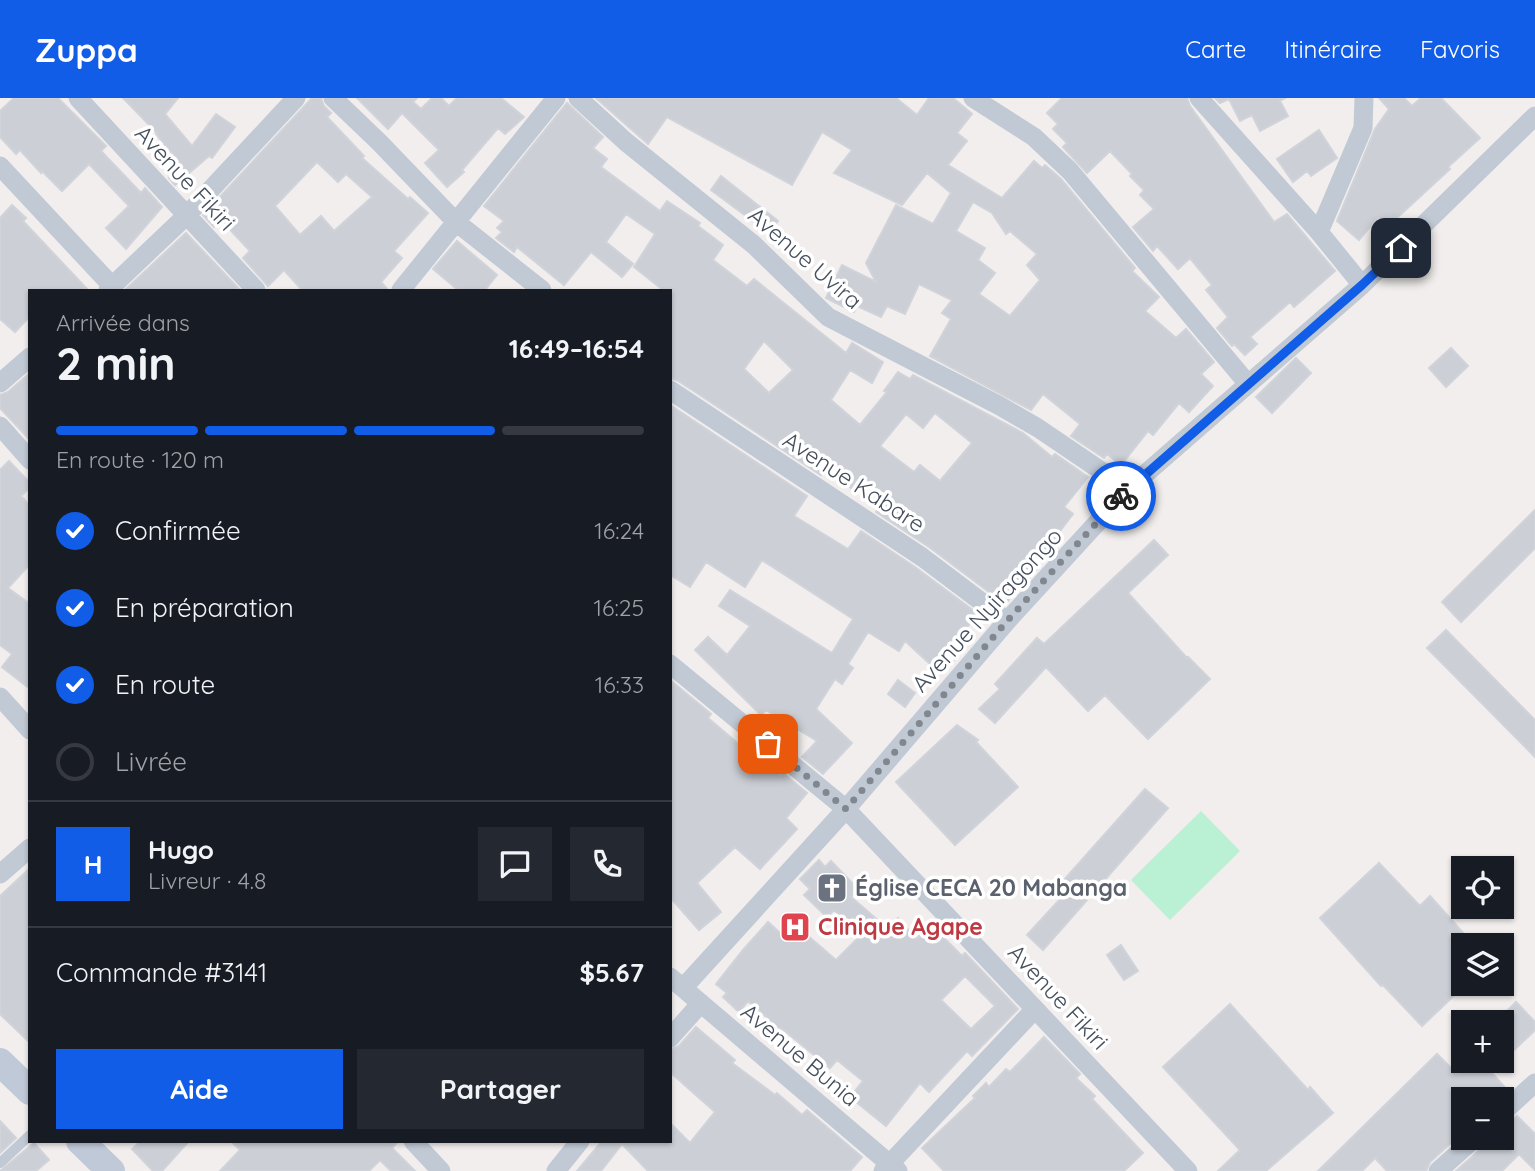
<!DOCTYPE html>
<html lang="fr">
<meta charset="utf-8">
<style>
body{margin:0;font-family:Quicksand,sans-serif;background:#242831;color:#f1f3f6;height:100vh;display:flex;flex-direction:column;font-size:26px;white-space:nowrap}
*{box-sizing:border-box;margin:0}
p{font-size:23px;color:#9ea1a6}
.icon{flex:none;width:38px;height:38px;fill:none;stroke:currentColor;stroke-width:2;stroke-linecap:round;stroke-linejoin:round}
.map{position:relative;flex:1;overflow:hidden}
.drawer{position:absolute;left:28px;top:191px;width:644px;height:854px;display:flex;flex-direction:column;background:#171b24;border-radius:0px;box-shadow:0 2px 5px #0004}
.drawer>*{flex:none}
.tools{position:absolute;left:1451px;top:758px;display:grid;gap:14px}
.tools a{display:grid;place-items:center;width:63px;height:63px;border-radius:0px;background:#171b24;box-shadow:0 2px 5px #0004;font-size:35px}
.pin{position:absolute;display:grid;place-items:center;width:60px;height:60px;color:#fff;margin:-30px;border-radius:14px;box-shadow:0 4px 10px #0006}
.courier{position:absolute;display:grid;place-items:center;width:70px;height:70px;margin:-35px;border:5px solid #115de7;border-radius:50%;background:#fff;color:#222;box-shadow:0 2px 9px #0007}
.summary em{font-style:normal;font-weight:800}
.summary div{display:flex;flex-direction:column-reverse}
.summary{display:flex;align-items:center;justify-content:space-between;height:119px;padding:0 28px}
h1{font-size:46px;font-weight:800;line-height:52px}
.bar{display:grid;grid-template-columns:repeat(4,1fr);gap:10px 7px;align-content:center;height:84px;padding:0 28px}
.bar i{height:9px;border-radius:5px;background:#363941}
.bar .active{background:#115de7}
.bar p{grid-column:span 4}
.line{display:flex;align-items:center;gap:18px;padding:0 28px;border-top:2px solid #363941}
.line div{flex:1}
.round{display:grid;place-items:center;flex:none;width:74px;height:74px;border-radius:0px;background:#242831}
ol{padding:0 28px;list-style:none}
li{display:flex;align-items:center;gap:21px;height:77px}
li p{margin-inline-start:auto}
li .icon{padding:7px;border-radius:50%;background:#115de7;color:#fff;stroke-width:4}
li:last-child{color:#9ea1a6}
li i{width:38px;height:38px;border:4px solid #363941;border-radius:50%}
.cta{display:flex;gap:14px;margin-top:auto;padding:14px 28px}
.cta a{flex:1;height:80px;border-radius:0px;background:#115de7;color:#fff;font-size:28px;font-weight:800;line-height:80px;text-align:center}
.cta a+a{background:#242831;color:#f1f3f6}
header{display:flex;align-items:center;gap:42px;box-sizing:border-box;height:98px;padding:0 35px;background:#115de7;color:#fff}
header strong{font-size:33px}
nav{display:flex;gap:38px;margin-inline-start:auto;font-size:24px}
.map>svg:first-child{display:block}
</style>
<header>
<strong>Zuppa</strong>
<nav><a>Carte</a><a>Itinéraire</a><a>Favoris</a></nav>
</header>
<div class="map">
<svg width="1535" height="1073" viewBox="0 0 1535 1073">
<rect width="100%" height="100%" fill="#f1eeed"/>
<path fill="#baf0d3" d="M1201,713L1240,753L1170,822L1131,782Z"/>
<path fill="#cccfd6" stroke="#d1d3da" stroke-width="2" fill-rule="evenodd" d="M14,0H58L106,48L101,53L141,95L145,90L162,109L126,151L106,130L129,108L89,66L62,93L42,73L41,75L20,52L16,56L0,39V13Z
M123,0H178L165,16L192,48L216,16L235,29L212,60L209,58L175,87L169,80L180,65L156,36L157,35Z
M312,0H321L324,8L331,15L327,19L364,58L362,60L408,101L410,99L428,115L394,153L402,160L381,184L388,192H302L284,172L268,188L243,160L250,153L222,123L214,129L203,117ZM317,64L338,84L346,76L372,99L334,133L321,118L300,137L275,108Z
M357,0H417L413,4L421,11L432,0H441L449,8L457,0H501L524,19L505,36L498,30L462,72L464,74L447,89L425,65L439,52L402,15L388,31Z
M596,0H896L917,17L929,0H953L972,16L957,35L967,43L948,67L1002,100L1034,63L1042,70L1045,67L1061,81L1135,170L1132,173L1159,199L1145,213L1176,240L1186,231L1214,264L1201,276L1213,288L1189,314L1179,305L1153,337L1148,333L1121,367L1107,356L1104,360L1071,338L1080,326L1043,296L1031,312L930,258L951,221L942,215L952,202L919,186L905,216L887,208L881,219L857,208L854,214L826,200L842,167L876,184L866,165L896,107L933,126L951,95L927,75L902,107L834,75L852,52L822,34L792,87L667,19L648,46ZM973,104L992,115L1006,136L1010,133L1037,156L1027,167L1040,182L1010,218L979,196L995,175L978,162L985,150L956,133Z
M1062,0H1187L1190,8L1274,124L1287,116L1335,173L1294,209L1290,204L1250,239L1257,246L1245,257L1234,246L1232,248L1217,230L1228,219L1206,192L1212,187L1190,160L1178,171L1157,148L1153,153L1133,129L1154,111L1140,97L1144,92L1130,78L1132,76L1110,53L1087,75L1063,49L1067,45L1053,31L1058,26L1047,15Z
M1215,0H1285L1280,3L1288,18L1260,33L1252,17L1240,23L1229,1L1220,5Z
M1379,0H1404L1412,8L1421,0H1441L1480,40L1448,69L1450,71L1387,129L1378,119L1359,142L1337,123L1375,31L1389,11Z
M567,5L603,39L593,50L607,61L601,69L660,113L667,103L700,125L698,128L723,147L713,162L747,188L754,181L846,255L852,245L883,264L872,285L850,272L831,302L860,327L887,294L884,293L898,274L910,281L913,277L1023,335L1052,359L1055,356L1088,379L1064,409L1073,416L1057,437L1060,440L1037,468L1039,469L1005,506L929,449L876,414L882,402L857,382L851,390L846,386L844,388L824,371L821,377L677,282L670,280V192H663L634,169L655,136L626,116L606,144L633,166L622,179L591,154L564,187L517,149L514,154L496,140L502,134L497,130L504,123L484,108ZM764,243L793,272L769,295L744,271ZM935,315L972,345L940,383L920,367L914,374L880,348L906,316L923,330Z
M1319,32L1337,60L1311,78L1307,73L1293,84L1277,61Z
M721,78L778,123L769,135L711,92Z
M12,107L26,120L23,123L88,192H30V218L15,234L0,221V120Z
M186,135L240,192H125Z
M457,143L497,177L485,192H458L433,171Z
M1451,250L1468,268L1446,289L1429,270Z
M1296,260L1311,275L1272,315L1256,299Z
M30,275V342L0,310V297L8,294Z
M670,307L807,398L794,418L848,451L861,433L915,469L978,516L954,545L963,552L941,576L905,543L899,553L868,534L848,566L853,570L842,586L835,581L816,611L852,645L823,676L802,659L817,643L766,612L761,617L695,552L708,539L727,557L750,528L719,508L730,492L832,555L853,521L762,462L745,489L706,464L690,489L670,477Z
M9,363L30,385V389L21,398L30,408V466L8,490L30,506V591L2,569L12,556L0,547V372Z
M1535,412V450L1461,524L1442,504Z
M1154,442L1168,457L1128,495L1187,560L1188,559L1210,581L1148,641L1105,597L1088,613L1046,569L995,625L979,611L1000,591L995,586L1037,540L1044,546Z
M1446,532L1535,622V659L1427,550Z
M670,582L711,616L708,620L762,666L764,664L780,678L783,675L807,695L786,720L797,731L760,771L735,749L697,785L721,814L699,832L670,799Z
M898,582L915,595L905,609L888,596Z
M957,627L978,642L976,644L1018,689L955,747L896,684Z
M1145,691L1168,710L1043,852L1027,837L1062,799L1054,793Z
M819,762L825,769L831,763L858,791L851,799L887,830L898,820L916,841L931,827L962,858L965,855L1018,911L972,958L967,953L929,994L920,985L886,1028L850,999L863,983L837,962L830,970L781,930L780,931L748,903L739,914L723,899L727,895L716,886L743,852L768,824L790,844L801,832L836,862L862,836L834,812L827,819L804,797L810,791L800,781ZM965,878L995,908L971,931L941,902Z
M1379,765L1420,808L1430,798L1474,847H1463V889L1422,928L1383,887L1381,888L1320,820Z
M30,770V945L0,916V798Z
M1121,847L1138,873L1124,882L1107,857Z
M1516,904L1535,924V932L1491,974L1508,993L1499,1001H1463V1034L1430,1064L1426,1073H1387L1375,1060L1362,1073H1318L1437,956L1457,976L1474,962H1502V918Z
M1230,906L1308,992L1310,989L1333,1015L1266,1073H1218L1240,1052L1163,969Z
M696,929L735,962L732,965L775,997L777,995L802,1017L807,1012L862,1059L850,1073H648L622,1046L601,1073H577L602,1043H670V1025L690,1045L715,1014L670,974V952L679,948Z
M1044,939L1080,976L1076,980L1095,998L1092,1001L1143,1055L1124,1073H944L922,1050L975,1000L973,998L986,985L989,989L1006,971L1010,974Z
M1517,1018L1535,1036V1072L1519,1056L1502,1073H1456L1483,1049L1489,1040H1502V1027L1510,1024Z
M0,1023L16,1040L0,1055Z
M141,1043H189L162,1073H153L132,1051Z
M231,1043H398L392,1050L415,1073H391L380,1062L369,1073H220L240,1052Z
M34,1045L49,1062L36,1073H0Z"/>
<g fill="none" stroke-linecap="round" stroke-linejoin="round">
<path stroke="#c0c9d4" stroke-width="10" d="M0,1065L30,1037"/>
<path stroke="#c0c9d4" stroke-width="19" d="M78,0L256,192
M333,0L379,44L456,124L542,192
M578,0L626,44L754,147L828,219L1000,308L1038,330L1128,391
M973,0L1034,39L1070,73L1248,286
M1199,0L1319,134L1362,187
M0,68L113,189
M1319,134L1363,30L1364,0
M108,192L187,117L296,0
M401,192L556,0
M0,285L30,259
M670,292L922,459L1007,523
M0,328L30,362
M670,566L846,711L1188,1073
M0,599L30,632
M0,776L30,750
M670,879L898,1073
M683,890L846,711L1007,523L1128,391L1362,187L1535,18
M670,940L701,905
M1502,1015L1535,985
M413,1043L441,1073
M556,1073L580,1043
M883,1073L1035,911
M1438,1073L1475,1040"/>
<path stroke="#bfc9d8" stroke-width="28" d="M0,964L30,993
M80,1043L111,1073"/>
</g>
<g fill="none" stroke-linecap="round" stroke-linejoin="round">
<path stroke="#81878f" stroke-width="7" stroke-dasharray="0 12.6" d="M768,646L846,711L1007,523L1121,398"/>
<path stroke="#115de7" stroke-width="9" d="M1121,398L1362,187L1401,150"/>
</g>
<defs>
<g id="church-square" transform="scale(1.575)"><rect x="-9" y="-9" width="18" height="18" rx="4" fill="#6b7280" stroke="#fff"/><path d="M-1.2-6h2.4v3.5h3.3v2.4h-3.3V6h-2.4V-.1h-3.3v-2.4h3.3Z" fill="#fff"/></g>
<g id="hospital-square" transform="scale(1.575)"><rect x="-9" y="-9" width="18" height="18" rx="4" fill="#e0444e" stroke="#fff"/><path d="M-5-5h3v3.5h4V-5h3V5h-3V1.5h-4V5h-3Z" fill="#fff"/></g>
</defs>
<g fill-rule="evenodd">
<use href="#church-square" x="832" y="790"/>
<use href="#hospital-square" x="795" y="829"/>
</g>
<g text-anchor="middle" stroke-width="7" stroke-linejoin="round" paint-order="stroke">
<g font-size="23" fill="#454f5c" stroke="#fff">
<text transform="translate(185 80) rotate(47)" y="8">Avenue Fikiri</text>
<text transform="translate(805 160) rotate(41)" y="8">Avenue Uvira</text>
<text transform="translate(854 384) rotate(33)" y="8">Avenue Kabare</text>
<text transform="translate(987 512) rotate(-48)" y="8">Avenue Nyiragongo</text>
<text transform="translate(1058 899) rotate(47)" y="8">Avenue Fikiri</text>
<text transform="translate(800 957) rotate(40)" y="8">Avenue Bunia</text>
</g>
<g font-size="23" font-weight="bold" fill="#5b616d" stroke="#fff" text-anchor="start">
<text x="855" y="798">Église CECA 20 Mabanga</text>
</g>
<g font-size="23" font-weight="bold" fill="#be3a42" stroke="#fff" text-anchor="start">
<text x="818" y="837">Clinique Agape</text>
</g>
</g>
</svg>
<div class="tools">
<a><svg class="icon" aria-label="locate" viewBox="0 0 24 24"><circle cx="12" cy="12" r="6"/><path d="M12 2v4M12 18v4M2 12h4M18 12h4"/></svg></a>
<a><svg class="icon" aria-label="layers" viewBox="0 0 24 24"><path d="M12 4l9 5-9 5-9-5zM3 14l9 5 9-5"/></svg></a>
<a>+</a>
<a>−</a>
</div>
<div class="pin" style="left:768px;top:646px;background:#ea580c"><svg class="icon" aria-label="bag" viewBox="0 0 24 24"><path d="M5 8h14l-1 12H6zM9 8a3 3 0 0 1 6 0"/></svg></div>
<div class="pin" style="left:1401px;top:150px;background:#1f2937"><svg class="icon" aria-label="home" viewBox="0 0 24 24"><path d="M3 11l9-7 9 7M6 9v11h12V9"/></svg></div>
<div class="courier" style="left:1121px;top:398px"><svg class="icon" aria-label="bike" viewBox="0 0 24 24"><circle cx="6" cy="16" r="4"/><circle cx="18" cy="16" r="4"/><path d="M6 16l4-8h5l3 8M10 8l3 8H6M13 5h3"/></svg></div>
<section class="drawer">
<div class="summary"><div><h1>2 min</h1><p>Arrivée dans</p></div><em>16:49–16:54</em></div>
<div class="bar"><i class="active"></i><i class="active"></i><i class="active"></i><i></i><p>En route · 120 m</p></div>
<ol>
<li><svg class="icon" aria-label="check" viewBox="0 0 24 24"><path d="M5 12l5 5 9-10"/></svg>Confirmée<p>16:24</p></li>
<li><svg class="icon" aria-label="check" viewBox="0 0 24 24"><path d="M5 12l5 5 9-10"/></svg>En préparation<p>16:25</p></li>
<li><svg class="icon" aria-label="check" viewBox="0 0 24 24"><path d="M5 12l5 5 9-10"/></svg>En route<p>16:33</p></li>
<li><i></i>Livrée</li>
</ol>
<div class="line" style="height:126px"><b class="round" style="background:#115de7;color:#fff">H</b><div><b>Hugo</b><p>Livreur · 4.8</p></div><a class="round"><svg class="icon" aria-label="chat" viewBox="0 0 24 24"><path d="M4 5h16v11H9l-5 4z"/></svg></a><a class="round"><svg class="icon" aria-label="phone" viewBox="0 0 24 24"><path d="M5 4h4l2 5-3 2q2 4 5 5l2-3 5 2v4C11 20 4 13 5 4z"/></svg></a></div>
<div class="line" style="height:91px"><div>Commande #3141</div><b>$5.67</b></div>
<div class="cta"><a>Aide</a><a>Partager</a></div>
</section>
</div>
